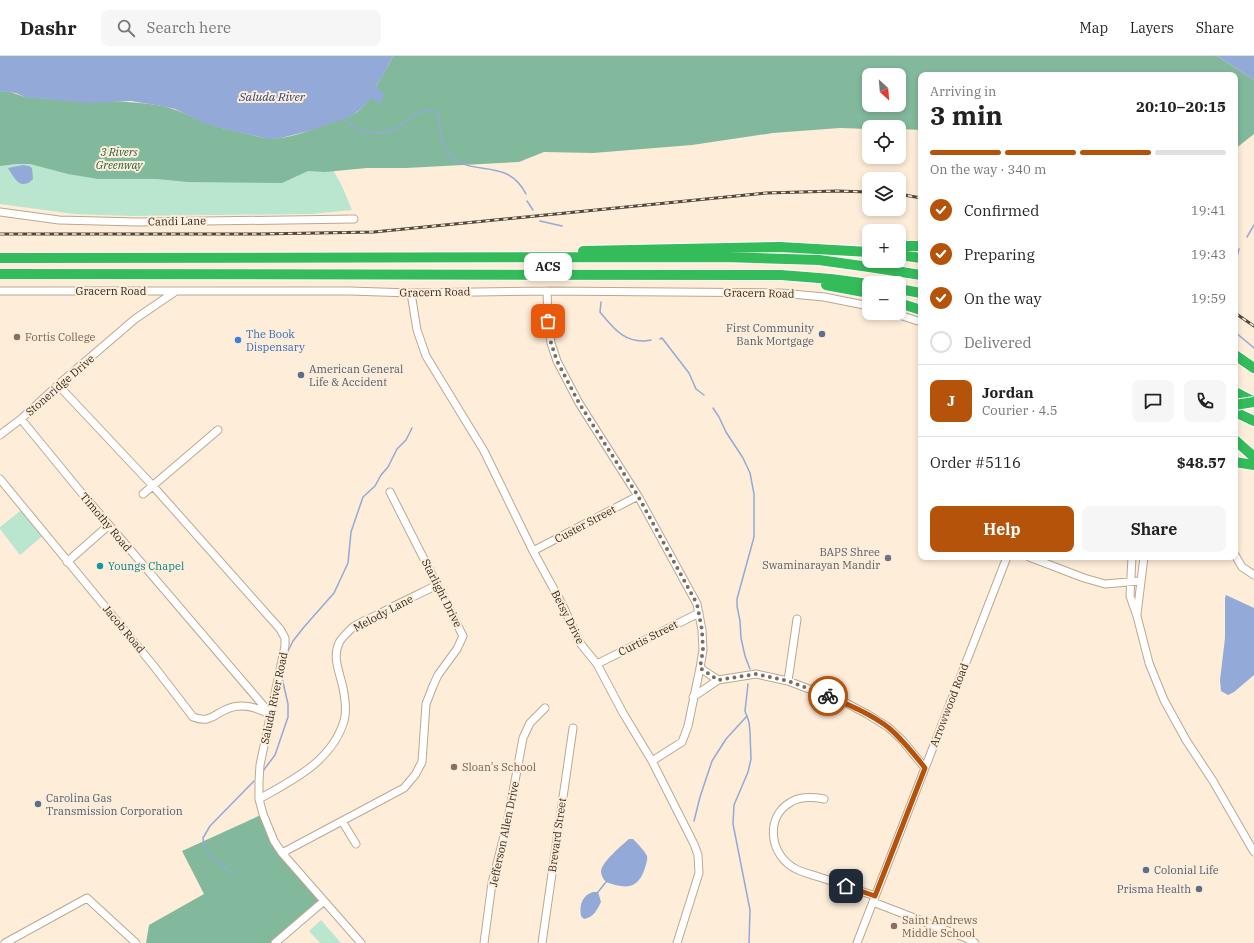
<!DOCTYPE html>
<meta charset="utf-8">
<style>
body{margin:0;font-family:"IBM Plex Serif",serif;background:#f6f6f6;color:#222;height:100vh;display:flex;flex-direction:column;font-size:15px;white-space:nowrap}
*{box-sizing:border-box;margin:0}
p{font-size:13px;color:#767676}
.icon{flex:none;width:22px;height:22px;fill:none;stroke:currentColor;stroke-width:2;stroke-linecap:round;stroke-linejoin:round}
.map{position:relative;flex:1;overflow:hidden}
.sheet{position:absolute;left:918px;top:16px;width:320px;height:488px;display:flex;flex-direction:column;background:#fff;border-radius:8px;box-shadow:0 2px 6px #0003}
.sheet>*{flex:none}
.needle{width:26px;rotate:154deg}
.fabs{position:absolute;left:862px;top:12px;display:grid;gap:8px}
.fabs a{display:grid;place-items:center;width:44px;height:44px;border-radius:8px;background:#fff;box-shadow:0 2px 6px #0003;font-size:20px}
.pin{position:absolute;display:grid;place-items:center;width:34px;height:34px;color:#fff;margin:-17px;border-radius:8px;box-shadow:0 2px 6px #0006}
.courier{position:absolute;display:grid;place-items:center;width:40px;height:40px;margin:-20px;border:3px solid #b45309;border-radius:50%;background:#fff;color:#222;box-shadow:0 1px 5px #0007}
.bubble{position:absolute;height:28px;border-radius:8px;background:#fff;box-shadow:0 2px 6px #0003;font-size:13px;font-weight:700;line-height:28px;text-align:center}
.headline em{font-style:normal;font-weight:700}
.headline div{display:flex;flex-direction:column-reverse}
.headline{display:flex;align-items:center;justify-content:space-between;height:68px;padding:0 12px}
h1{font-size:26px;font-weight:700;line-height:30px}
.bar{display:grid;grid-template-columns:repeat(4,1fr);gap:6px 4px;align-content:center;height:48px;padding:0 12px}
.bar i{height:5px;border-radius:3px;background:#e0e0e0}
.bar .active{background:#b45309}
.bar p{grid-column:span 4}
.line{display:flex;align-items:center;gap:10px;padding:0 12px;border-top:1px solid #e0e0e0}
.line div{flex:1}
.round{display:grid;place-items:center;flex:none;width:42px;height:42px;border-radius:8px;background:#f6f6f6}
ol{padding:0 12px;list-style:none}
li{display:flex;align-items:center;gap:12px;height:44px}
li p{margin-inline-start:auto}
li .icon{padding:4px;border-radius:50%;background:#b45309;color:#fff;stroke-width:4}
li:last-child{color:#767676}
li i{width:22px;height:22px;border:2px solid #e0e0e0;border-radius:50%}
.button{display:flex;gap:8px;margin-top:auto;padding:8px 12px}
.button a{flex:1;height:46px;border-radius:8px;background:#b45309;color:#fff;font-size:16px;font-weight:700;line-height:46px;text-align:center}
.button a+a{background:#f6f6f6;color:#222}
header{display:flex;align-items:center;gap:24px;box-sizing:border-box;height:56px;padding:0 20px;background:#fff;border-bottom:1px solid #e0e0e0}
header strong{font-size:19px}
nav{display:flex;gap:22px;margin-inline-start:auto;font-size:14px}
.search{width:280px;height:36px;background:#f6f6f6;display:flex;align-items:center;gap:10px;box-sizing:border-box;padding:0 14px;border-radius:8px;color:#767676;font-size:15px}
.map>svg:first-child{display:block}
</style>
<header>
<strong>Dashr</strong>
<div class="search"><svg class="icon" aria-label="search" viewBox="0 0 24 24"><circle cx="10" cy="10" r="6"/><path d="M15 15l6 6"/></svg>Search here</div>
<nav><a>Map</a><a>Layers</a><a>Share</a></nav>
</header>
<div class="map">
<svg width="1254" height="887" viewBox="0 0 1254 887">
<rect width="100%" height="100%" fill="#feedd9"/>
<path fill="#bae5ce" d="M393,0H421L327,103L342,130L352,154L312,158L130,160L74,158L0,148V35L281,82L312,74L328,67L382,21Z
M24,452L45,478L20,499L0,473V471Z
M321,864L341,887H320L309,875Z"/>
<path fill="#82b99d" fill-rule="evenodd" d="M393,0H1217L1254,24V78L1235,93V19H921V74L899,73V71H869V73L840,72L773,77L692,89L593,97L544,96L519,106L406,112H367L325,116L308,115L282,127L188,126L157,123H98L68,118L30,108H16L0,110V35C12,35 16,39 26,41C34,42 42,42 50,43C88,46 125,43 162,50C183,54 201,67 222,72C227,74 234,74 239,76C253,79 266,84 281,82C298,80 314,72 330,67C342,62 353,61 362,52C371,43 371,38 377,29C383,19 388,10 393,0ZM869,19H899V49H869Z
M263,758L274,785L324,845L275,887H146L149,869L204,838L182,795Z"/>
<path fill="#93a9d7" d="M0,0H393L382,21L376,30L384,38L381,47L371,42L362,52L351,60L312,74L281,82L269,83L221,72L204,67L175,53L161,50L131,45L88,47L25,41L16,37L0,35Z
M1217,0H1254V24Z
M23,109L29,110L32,112L33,123C20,136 14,121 8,112Z
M1226,539L1254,552V619L1234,636L1228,639L1221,635L1220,624L1225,582V542Z
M629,783H633C638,788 644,794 647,800C648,803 646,808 645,812C638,834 625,833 606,826C603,823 601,819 601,815C602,806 622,789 629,783Z
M593,836H598L601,846C597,854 594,861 584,863L581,860C579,850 582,839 593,836Z"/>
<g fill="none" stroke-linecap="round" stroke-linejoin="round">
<path stroke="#93a9d7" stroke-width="1.5" d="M341,61C358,76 377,83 398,71C410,63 420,50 436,56C441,63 439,68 440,76C441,85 445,94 452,101C473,121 507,101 526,138
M527,145L533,154
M540,165L562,170
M1247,181L1254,169
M1235,208L1239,193
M601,246L600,256C614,273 626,289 651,284
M1235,276L1254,292
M660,283L662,282L689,317L696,333L704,339
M713,352L719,361L726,376L743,402L750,417L754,438V481L737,543V550L740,565L741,582L745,600L750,613
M287,597L293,585L304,571L334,537L348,507L351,476L363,441L375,430L381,419L388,411L397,393L406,384L412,372
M748,628L745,655L749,666L750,676L751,703L748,716L734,749L733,768L750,854L749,887
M263,715L275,699L288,661V648L282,622
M694,765L700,741L712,705L726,683L747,660
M233,818C221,807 204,801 203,782L210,770L254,725
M598,836L606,826"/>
<g stroke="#bca891" stroke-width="9">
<path id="minor" d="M0,156L59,164L137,166L354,163
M0,235H350L411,237L547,235L781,237L824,241L869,250
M547,235L548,265L551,287L557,305L579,347L638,440L697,548L702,574L703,594L700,612L688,670L682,686L652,705
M411,237L417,274L426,300L484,395L533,495L562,548L580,587L597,608L623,657L652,705L694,788L698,799L699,817L677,887
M893,257L921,266
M58,329L153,430L280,573L285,582V590L260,709L259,725V743L263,758L274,785L282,797L361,887
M21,363L80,435L268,655
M0,379L21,363L58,329L135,263L176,235
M0,423L153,609L193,661C209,667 212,660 225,654C241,646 257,651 271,659
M143,438L218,374
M533,495L638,440
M1235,499L1242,511L1254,519
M1029,501L1084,522L1105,528L1140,525
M1132,501L1130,540L1137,560L1149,607L1164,644L1186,684L1213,725L1254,796
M67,506L109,469
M1137,558L1144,501
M597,608L699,557
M700,612L718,624
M788,625L797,563
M693,641L718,624L756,618L788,625L846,647L867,658L888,671L902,684L925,712
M259,743C293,724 332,705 344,665C347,655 345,642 343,632C340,617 332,602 339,587C341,582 349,575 353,571C360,566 369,563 377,559C397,548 417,539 437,529
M824,743C813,741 801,740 791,746C766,760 769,795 791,810C799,816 810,818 819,821C838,827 857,834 875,840
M342,765L356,788
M282,797L404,732L415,719L422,706L426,648L433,630L438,619L457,593L463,580L390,436
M873,846L966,882L975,887
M5,887L87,842L136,887
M275,887L324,845
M484,887L492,827L507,768L523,682L530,667L545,652
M542,887L573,672
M857,887L1007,501"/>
</g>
<g stroke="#fff" stroke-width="12">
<path id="highway" d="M899,190H921
M583,195L780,191L869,196
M899,199L921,202
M0,202L723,201L819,204L869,211L921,219
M0,218L781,219L831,223L869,228
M826,229L869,237
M899,233L921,237
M899,247L921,254
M1235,299L1254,312
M1235,336L1254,346
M1235,356L1254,365
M1235,384L1254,401
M1235,406L1254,409"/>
</g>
<use href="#minor" stroke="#fff" stroke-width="7"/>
<use href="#highway" stroke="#34bb5a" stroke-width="10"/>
<g stroke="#50483c" stroke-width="3">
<path id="rail" d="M899,138L921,142
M0,178H260L374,176L766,137L837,135L869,136
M1235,257L1254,270"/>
</g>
<use href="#rail" stroke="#feedd9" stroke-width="1.5" stroke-dasharray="4.5" stroke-linecap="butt"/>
<g stroke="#fff" stroke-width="12" stroke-linecap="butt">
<path id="highway-bridge" d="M1235,349L1254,346"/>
</g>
<use href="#highway-bridge" stroke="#34bb5a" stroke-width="10"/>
</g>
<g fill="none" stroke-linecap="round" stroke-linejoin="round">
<path stroke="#796f61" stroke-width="4" stroke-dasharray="0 7.2" d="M548,265L551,287L557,305L579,347L638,440L697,548L702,574L703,594L700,612L718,624L756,618L788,625L828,640"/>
<path stroke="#b45309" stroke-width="5" d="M828,640C849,649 871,658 889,672C903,684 914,698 925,712L875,840L846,830"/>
</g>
<g fill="#5c6f8a" stroke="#feedd9" stroke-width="1.5">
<circle cx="822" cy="278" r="4"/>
<circle cx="301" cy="319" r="4"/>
<circle cx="38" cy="748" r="4"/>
<circle cx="1146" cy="814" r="4"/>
<circle cx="1199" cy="833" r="4"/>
</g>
<g fill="#8d6e63" stroke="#feedd9" stroke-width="1.5">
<circle cx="17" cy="281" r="4"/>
<circle cx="454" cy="711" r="4"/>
<circle cx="894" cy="870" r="4"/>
</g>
<circle fill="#3f7fe0" stroke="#feedd9" stroke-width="1.5" cx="238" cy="284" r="4"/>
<circle fill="#6b7280" stroke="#feedd9" stroke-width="1.5" cx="888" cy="502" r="4"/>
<circle fill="#0f9aa8" stroke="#feedd9" stroke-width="1.5" cx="100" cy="510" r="4"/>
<g text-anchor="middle" stroke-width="4" stroke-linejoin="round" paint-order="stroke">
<g font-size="11" font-style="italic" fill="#206246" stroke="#feedd9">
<text x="119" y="100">3 Rivers<tspan x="119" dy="13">Greenway</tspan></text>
</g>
<g font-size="11" fill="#322b21" stroke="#feedd9">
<text transform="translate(177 165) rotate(-1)" y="4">Candi Lane</text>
<text x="111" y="239">Gracern Road</text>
<text transform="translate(435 236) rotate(-1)" y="4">Gracern Road</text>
<text transform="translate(759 237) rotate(1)" y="4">Gracern Road</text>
<text transform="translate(60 329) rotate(-41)" y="4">Stoneridge Drive</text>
<text transform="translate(106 466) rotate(50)" y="4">Timothy Road</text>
<text transform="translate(585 468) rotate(-28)" y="4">Custer Street</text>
<text transform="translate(442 537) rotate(63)" y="4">Starlight Drive</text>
<text transform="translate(383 557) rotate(-28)" y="4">Melody Lane</text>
<text transform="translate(568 561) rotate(63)" y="4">Betsy Drive</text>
<text transform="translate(124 573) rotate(50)" y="4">Jacob Road</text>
<text transform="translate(648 582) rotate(-27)" y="4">Curtis Street</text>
<text transform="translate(274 642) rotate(-78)" y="4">Saluda River Road</text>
<text transform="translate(949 649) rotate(-69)" y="4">Arrowwood Road</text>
<text transform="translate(504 778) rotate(-78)" y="4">Jefferson Allen Drive</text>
<text transform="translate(557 779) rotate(-82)" y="4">Brevard Street</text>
</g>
<g font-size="11" fill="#4e5e75" stroke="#feedd9" text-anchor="start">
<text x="814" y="276" text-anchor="end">First Community<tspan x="814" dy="13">Bank Mortgage</tspan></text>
<text x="309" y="317">American General<tspan x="309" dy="13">Life &amp; Accident</tspan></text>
<text x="46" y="746">Carolina Gas<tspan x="46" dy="13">Transmission Corporation</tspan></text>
<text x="1154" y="818">Colonial Life</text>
<text x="1191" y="837" text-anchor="end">Prisma Health</text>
</g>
<g font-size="11" fill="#366cbe" stroke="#feedd9" text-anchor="start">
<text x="246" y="282">The Book<tspan x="246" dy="13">Dispensary</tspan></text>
</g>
<g font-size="11" fill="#785e54" stroke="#feedd9" text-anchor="start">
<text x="25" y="285">Fortis College</text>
<text x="462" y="715">Sloan's School</text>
<text x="902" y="868">Saint Andrews<tspan x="902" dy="13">Middle School</tspan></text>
</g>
<g font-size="11" fill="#5b616d" stroke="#feedd9" text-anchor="end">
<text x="880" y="500">BAPS Shree<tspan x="880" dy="13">Swaminarayan Mandir</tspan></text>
</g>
<g font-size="11" fill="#0d838f" stroke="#feedd9" text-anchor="start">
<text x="108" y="514">Youngs Chapel</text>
</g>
<g font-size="12" font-style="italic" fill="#2c457e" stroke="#feedd9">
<text x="272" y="45">Saluda River</text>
</g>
</g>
</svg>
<div class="fabs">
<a><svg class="needle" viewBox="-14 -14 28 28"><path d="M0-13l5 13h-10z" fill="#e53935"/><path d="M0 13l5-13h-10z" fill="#767676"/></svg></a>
<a><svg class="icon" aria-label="locate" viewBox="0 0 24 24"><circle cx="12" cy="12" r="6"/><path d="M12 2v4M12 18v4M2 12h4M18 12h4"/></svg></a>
<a><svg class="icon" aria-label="layers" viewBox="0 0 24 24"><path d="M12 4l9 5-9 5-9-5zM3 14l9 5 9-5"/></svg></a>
<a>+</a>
<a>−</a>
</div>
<div class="pin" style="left:548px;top:265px;background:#ea580c"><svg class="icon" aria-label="bag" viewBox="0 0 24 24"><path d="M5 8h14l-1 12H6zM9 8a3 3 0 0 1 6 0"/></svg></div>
<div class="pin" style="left:846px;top:830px;background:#1f2937"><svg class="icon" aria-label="home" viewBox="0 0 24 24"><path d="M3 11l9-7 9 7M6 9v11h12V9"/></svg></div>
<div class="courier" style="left:828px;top:640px"><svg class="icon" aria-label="bike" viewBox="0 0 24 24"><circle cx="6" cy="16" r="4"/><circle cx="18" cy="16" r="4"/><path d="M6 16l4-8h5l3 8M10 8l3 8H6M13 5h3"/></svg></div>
<div class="bubble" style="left:524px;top:197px;width:48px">ACS</div>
<section class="sheet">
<div class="headline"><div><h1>3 min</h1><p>Arriving in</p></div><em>20:10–20:15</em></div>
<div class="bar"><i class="active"></i><i class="active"></i><i class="active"></i><i></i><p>On the way · 340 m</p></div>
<ol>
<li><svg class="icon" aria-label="check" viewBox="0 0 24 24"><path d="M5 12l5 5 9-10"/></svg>Confirmed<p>19:41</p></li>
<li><svg class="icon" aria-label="check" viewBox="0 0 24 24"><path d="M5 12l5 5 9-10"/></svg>Preparing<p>19:43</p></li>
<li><svg class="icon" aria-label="check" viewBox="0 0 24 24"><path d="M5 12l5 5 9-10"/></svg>On the way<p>19:59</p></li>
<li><i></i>Delivered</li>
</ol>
<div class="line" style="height:72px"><b class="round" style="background:#b45309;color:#fff">J</b><div><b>Jordan</b><p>Courier · 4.5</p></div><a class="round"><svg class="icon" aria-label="chat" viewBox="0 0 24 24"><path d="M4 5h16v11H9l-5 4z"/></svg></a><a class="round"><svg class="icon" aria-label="phone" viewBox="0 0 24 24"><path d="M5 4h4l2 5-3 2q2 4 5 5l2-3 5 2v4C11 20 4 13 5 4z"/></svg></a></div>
<div class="line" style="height:52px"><div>Order #5116</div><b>$48.57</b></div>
<div class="button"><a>Help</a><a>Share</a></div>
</section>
</div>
